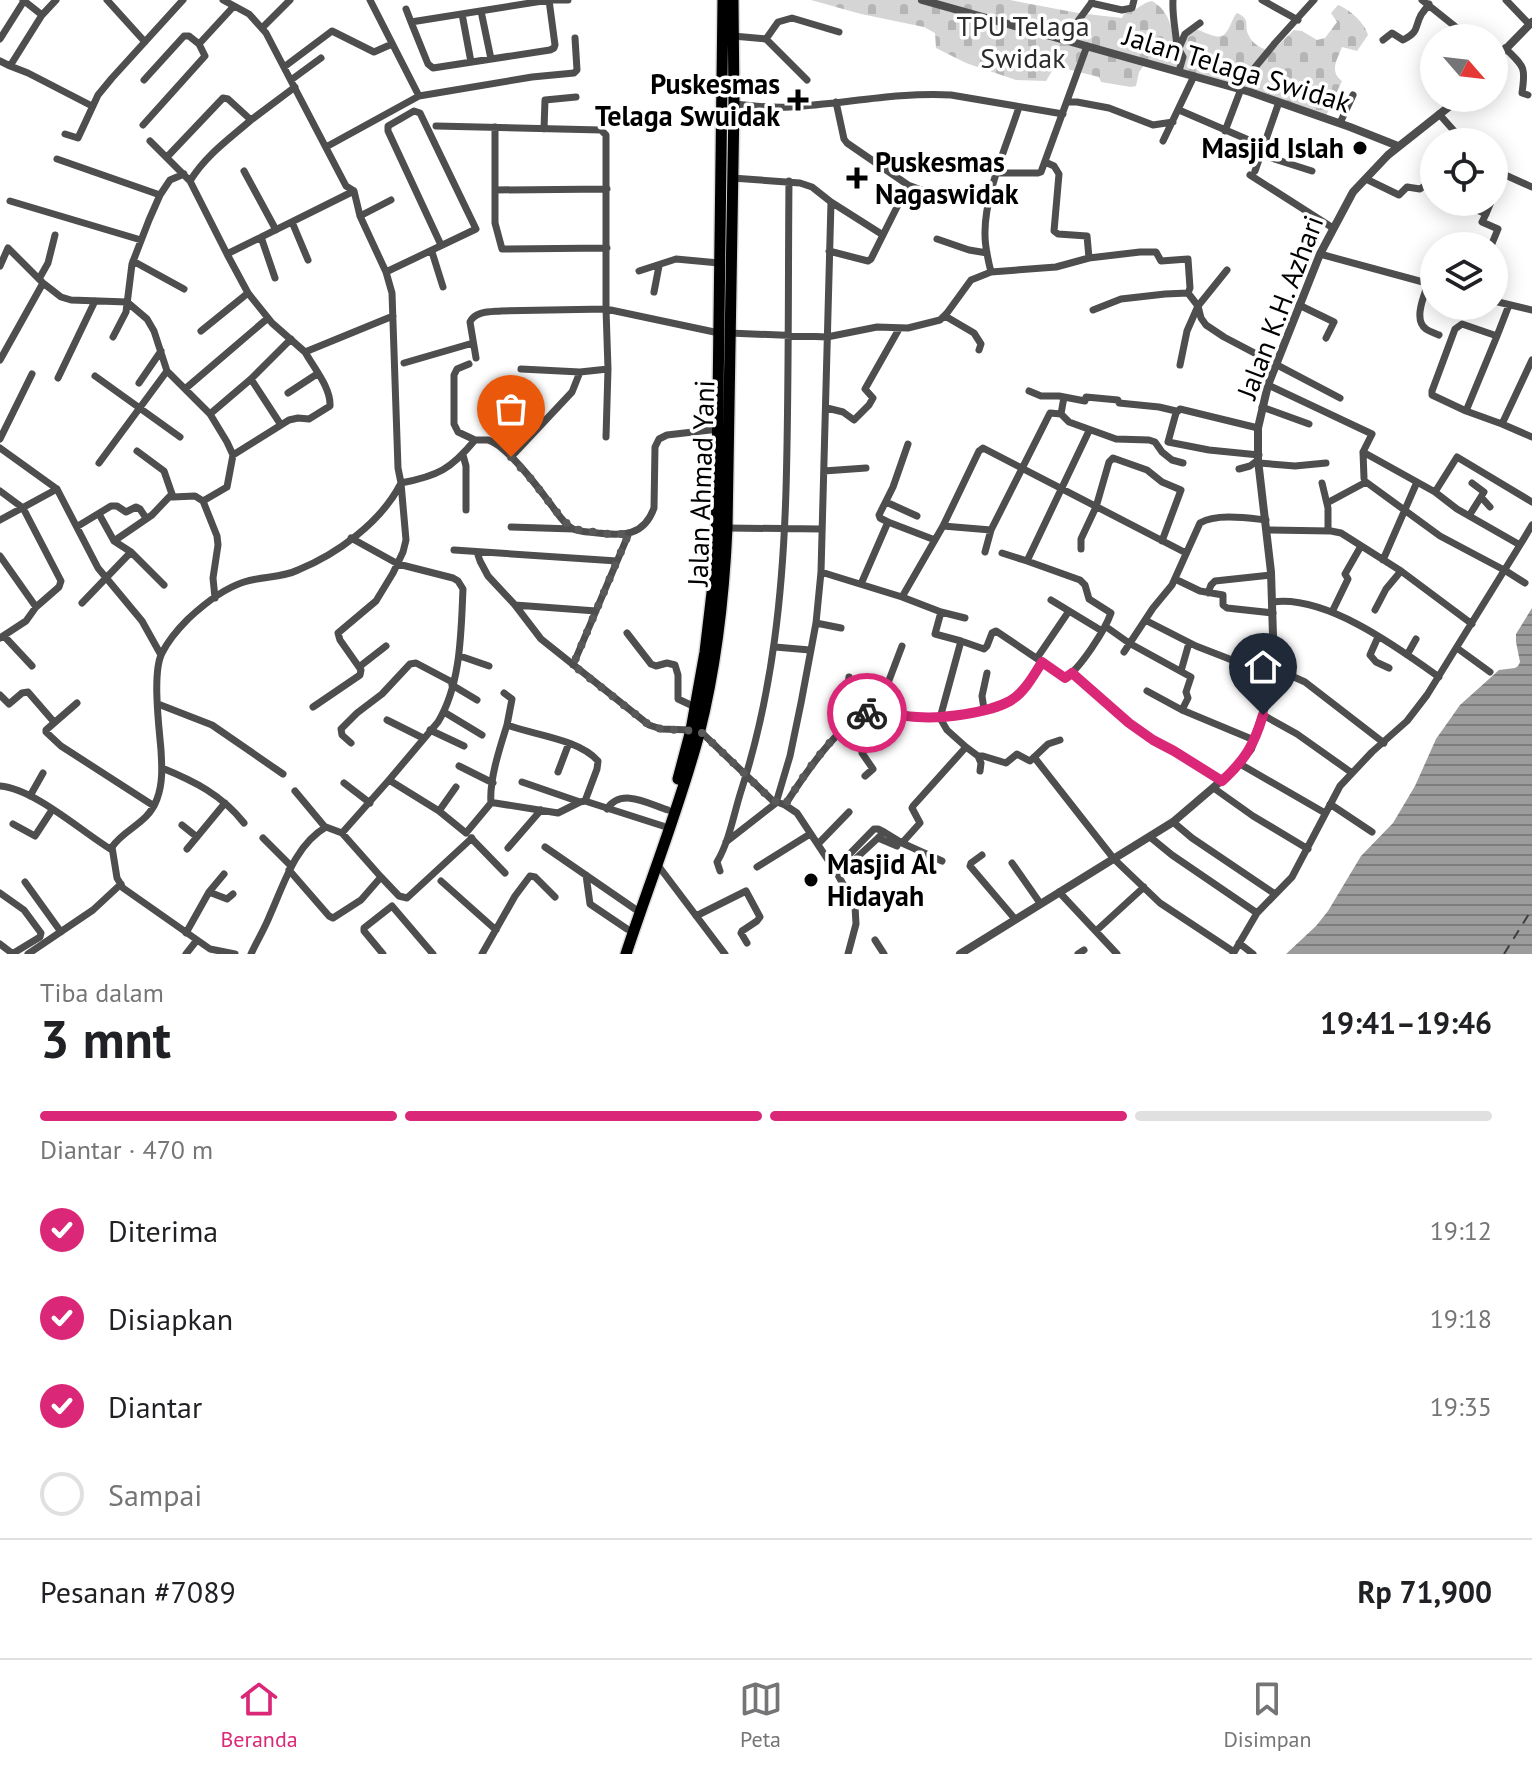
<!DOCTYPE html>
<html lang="id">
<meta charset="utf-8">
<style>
body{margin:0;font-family:"PT Sans",sans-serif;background:#f2f2f2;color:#202124;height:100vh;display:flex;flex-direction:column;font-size:30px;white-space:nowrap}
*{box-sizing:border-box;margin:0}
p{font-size:26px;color:#757577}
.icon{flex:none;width:44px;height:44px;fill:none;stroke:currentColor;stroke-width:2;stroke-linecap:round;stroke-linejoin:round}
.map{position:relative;height:954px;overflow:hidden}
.details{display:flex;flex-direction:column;background:#fff;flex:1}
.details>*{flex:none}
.needle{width:52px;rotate:118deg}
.tools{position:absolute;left:1420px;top:24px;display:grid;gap:16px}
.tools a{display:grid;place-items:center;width:88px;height:88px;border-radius:50%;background:#fff;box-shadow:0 4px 20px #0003;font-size:40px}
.pin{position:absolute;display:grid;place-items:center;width:68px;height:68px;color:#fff;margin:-82px -34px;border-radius:50% 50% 50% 0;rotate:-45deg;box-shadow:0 0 8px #0007}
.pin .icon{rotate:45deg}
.courier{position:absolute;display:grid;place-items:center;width:80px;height:80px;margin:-40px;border:6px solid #db2777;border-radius:50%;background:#fff;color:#222;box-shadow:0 2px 10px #0007}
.head em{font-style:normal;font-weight:700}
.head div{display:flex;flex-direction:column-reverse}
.head{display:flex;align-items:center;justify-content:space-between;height:136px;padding:0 40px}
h1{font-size:52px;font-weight:700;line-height:60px}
.bar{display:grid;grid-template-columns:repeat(4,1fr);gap:12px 8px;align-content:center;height:96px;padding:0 40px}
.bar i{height:10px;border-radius:6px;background:#e0e0e0}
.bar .current{background:#db2777}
.bar p{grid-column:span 4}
.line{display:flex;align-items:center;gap:20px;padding:0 40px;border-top:2px solid #e0e0e0}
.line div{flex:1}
ol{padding:0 40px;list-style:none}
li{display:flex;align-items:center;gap:24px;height:88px}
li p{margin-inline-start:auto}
li .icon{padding:8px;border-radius:50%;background:#db2777;color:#fff;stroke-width:4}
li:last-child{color:#757577}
li i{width:44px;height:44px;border:4px solid #e0e0e0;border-radius:50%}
.tabs{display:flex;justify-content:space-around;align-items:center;height:112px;border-top:2px solid #e0e0e0;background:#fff;font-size:22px;color:#757577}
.tabs a{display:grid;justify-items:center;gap:4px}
.tabs .current{color:#db2777}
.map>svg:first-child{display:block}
</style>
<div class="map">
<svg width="1532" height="954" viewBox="0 0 1532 954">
<defs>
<pattern id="cemetery-stones" width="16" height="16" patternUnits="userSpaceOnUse" patternTransform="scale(2)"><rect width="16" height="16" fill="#d5d5d5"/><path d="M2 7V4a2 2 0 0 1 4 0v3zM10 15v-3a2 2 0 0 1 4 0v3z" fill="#b5b5b5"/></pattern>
<pattern id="water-rules" width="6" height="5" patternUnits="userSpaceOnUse" patternTransform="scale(2)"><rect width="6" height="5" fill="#9c9c9c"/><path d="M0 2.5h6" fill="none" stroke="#7d7d7d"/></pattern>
</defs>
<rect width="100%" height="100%" fill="#fff"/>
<path fill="url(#cemetery-stones)" d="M811,0H1010L1078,13L1122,18L1124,14C1136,12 1141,3 1152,1C1170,11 1173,30 1174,49L1195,29C1202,31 1209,35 1215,36C1229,40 1230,20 1237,13C1252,20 1243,25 1249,36C1252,44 1263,49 1271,52L1294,30L1302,31L1317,40L1325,38L1337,22L1331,13L1338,5C1349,9 1365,23 1368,35L1357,51L1342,47C1337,60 1329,71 1342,81L1326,116L1251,88L1148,60L1139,72L1136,86L1131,87L1101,82L1099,77L1055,66L1046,81L1016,80L966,63L936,48L935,33L924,27L861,14Z"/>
<path fill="url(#water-rules)" d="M1532,608V954H1286L1316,926L1328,911L1361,856L1393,823L1415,786L1436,739L1460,705L1499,670L1515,668L1518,666L1520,662L1516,642V634Z"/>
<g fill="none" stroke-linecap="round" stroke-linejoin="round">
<path stroke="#3d3d3d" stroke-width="2" stroke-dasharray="10 8" stroke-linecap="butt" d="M1504,954L1532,909"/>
<g stroke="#dbdbdb" stroke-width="14">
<path id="trunk" d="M678,779L691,730L705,652L716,559L723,0
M626,954C650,881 679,809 699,734C716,667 724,597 727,528L734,104L733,0"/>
</g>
<path stroke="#4e4e4e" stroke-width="7" d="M23,0L42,15
M107,0L145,42
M223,0L249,14L266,33L346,186L354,191L360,216L386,272L392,293L398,468L401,483L406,540L403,552L393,573L376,601L338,633L340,640L359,667L361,670L360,675L313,707
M370,0L419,96
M1173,0C1172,17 1176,31 1177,48
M1262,0L1298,20
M1422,0L1457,28
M1506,0L1529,24
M1091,3L1122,10L1132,8L1134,0
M406,9L411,22L549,0H568
M481,11L491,59
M462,14L471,62
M411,22L428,64L433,68L550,50L554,48L555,45L549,0
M263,27L290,0
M733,36L766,39L778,22L792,18L839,32
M0,39L24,1
M766,39L807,80
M1064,40L1092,2
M1383,40L1392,33L1403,40C1420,31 1414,28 1421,15C1422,13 1428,6 1429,4
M1178,48L1183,57L1179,71
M1179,48L1185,34L1200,23
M1505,48C1524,67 1526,66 1522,93L1528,95
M0,61L10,66L42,15L56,0
M10,66L28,73L92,106
M284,67L332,31L374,52L392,44
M144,80L184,36H189L199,44
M291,80L321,58
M1238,88L1275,43L1314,0
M836,102L844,139L847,143L908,185L940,197L990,201
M1067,102H1077L1109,108L1153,125L1173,122
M734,104C752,106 771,108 790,107C844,104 897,92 951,95L1063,114
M1179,110L1265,147
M1439,114L1464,142
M251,120L295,87
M1340,123L1353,95
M143,125L205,56L199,44L234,6
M436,126L601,130L606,135V309L501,311C490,312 475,311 470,322L476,358
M495,127V190L607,189
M544,129L545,100L576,97
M1225,131L1241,89
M65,134L78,138L98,95L112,78L183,0
M150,141L190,181L227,254L354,191
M1163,141L1194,76
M326,147L419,96L532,77L574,73L577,70L575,38
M1262,155L1312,171
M167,157L223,98L228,99L251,120C229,139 205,156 190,181
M57,159L160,195
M1045,162L1054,166L1059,174L1054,231L1058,234L1087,236L1089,258
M1494,167L1503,174L1532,187
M244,171L276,230
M1255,171L1279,102
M997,173H1038L1041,172L1087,46
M1250,175L1333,228
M1366,179L1399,195L1407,187L1420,189L1430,182L1434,181
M495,190V223L502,249L607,248
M1494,194L1503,174
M10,201L141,240
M831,202L883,235L908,185
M1473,208L1486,214L1491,202
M1486,214L1482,222L1498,229L1491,246
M360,216L391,200
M292,222L308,260
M261,237L275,278
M937,239L969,250L987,253
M829,251L868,261L871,259L883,235
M432,252L443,287
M1494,252V254
M227,254L248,293L272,323L305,352L393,316
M1320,254L1434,285
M133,261L184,289
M1494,261L1498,262L1494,278
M0,266L8,248L43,283L61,297L71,300L127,302L147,319L154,331L167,371L210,414L227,442L233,455L227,487L203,501
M639,271L676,259L719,263
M386,272L476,229L420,113L414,111L388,126V131L441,245
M991,272C988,260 985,248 985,235C984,195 1007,145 1019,107
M39,279L48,263L55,235
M1428,284C1424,296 1413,320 1426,329C1428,331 1437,334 1439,335
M654,292L659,266
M1494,301L1532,310
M1299,305L1334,322L1326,338
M1093,310L1121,299L1165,294L1188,293L1198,306L1201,318L1206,325L1224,337L1340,398
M945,316L974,333L981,344L979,350
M201,331L248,293
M729,333L827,337L877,327L908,328L940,320L947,313L971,280L991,272L1056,267L1089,258L1140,252H1156L1161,261L1188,259L1190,288L1188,293
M1497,336L1509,305
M113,337L126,312L132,264L149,220L160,195L170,180L184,174
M0,360L43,283
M1532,360L1502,424L1532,437
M404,363L473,343
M469,364L457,369L454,375V424L458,432L475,440
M1180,365L1187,331L1198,306L1227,270
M521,369L580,372
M95,376L180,437
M58,378L95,301
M251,379L281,425
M139,383L161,351
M1268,385L1372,434L1363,452L1435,492L1457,457L1532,502
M185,389L268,318
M1029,391L1041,396H1059L1085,401L1086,397L1118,400L1119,403L1159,407L1176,411
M288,393L317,374
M1262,407L1309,424
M827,408L843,412L854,420L869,405L873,398L865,389L899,329
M1466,411L1497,336L1462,324L1455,329L1432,391V395L1466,411L1502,424
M210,414L251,379L291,339
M1061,414L1069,422L1116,439L1149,440L1155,442L1162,452L1172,460L1183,463
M1258,428L1180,409L1176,413L1168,442L1209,450L1259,455
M606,437L608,369L606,309L719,333
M0,439L32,374
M0,448L57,489
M137,451L164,471L173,497L195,496L203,501L217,536L218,545L213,578L215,598
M1363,452L1364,478
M233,455L289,420L298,418L309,419L330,406C331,388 314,368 305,352
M463,455L466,466V510
M511,457L572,392L580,372L608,369
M99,463L167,371
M1259,463L1295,466L1326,463
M1239,469L1250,466L1258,460
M824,471L866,468
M401,483C438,476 451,469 475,440C477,440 486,440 488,440C507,445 540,490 552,506C558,514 565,525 573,529C580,532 591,532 598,533C623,536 644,536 654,508L655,447L659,439L667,435L719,429
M1322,483L1328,508V531
M0,491L23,508L61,581L59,587L36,607
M1435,492L1457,509L1520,545L1532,525
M1481,497L1490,507
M886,502L917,516
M1327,503L1366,482L1440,536L1506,571L1525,583
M99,514L114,541L131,552
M1469,516L1484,492L1472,483
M0,520L57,489L98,568L142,621L161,655
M888,522L935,540
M78,526L111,506H117L126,512L136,507L140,509L146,518
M943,526L991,530L1050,413L1061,414L1064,397
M511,527L573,529
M727,528L821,529
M1267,530L1331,531L1341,533L1401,571L1472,624
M351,538L398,564L453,578L458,581L463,589C461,633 461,684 438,722L389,780
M114,541L152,515L171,495
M1081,549V539L1096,507L1109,462L1113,458L1147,470L1162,482L1181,490L1162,541
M454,550L617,561
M477,552L480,561L488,576L515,605L541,639L649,725L661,729L691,730
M985,552L991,530
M1002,553L1027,561
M0,556L36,607L26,621L0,638
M1383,560L1417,482
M821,572L902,597L943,526L979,451L983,448L1186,553
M1175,579L1200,591L1223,595V605L1227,608L1273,613
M861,584L888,522L880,518L879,515L893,487L908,444
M1208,593L1211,585L1215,581L1271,575
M1051,600L1102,631
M1273,602C1326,595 1397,647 1439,677
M82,603L131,552L164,585
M515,605L596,611
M1375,610L1386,589L1401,571
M941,612L965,618
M1332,612L1348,579L1345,574L1361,546
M1145,620L1196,646L1273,676
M816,623L841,628
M1105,626L1129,643L1191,677L1186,692L1188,698L1182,710
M627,633L651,664L656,666L667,663L675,665L678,675V699L695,707
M4,636L32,666
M1378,637L1370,655L1376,662L1389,668
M961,641L984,649L987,646L992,633L996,631L1042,662
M775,647L810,650
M1457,648L1490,672
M1124,652L1153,608L1172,585L1200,523C1216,513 1248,518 1266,520
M1407,655L1416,639
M460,656L489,666
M1037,658L1069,611
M573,665L629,533
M359,667L386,646
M1274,668L1305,682L1384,743
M1181,671L1189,643
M1072,673L1129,723L1153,740L1174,751L1222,781
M849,677C846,692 856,702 865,714
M452,685L477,700
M1147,691L1182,710L1254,740
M504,693L512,699L507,725C534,735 579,739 598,761L597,769L585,801
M0,695L9,704L22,693L28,692L54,722
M77,703L46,730V732L61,746L154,806
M158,704L212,725L283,774
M984,709L982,696L987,673
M444,712L482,735
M877,712L902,646
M1263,715L1297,734L1352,773
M387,720L423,738
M856,720L868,746L862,753L873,769L865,776
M430,730L464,746
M700,731L772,800L785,805L797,813L838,875L855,906L856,924L848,954
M351,743L342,735L341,729L357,713L382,694L410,664L416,663L452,682
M868,746L884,726L891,713
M966,747L978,756H983L1006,763L1017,754L1030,761L1048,744L1060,740
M978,756L981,763L980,771
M1034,757L1114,859L1160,903L1234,952
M1240,764L1325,813
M459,766L493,783
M162,768C194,781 222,795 244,823
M558,772L569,743
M522,782L580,802
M344,783L370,803
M0,786C35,789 82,832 112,850
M1215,789L1253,816L1308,849
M295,791L325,827
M30,796L43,773
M491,803C489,780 500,747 507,725
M1330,804L1372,832
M785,805C801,780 838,723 866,714C882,708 898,716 915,717C938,719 991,712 1011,700C1024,692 1034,675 1042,662L1065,678C1080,669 1105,630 1111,613L1089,599L1085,585L1080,580L1027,561L1088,433
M607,809C621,787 649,804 668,810
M439,811L456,787
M1173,822L1192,838L1275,894
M13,824L35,836L52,810
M182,825L197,837
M342,833L381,877
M1150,837L1172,855L1257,913
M263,838L291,866
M471,838L505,873
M878,838L884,832L902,843L942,861
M726,842L776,803L790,756L801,703L816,623L821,572L831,202L812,187L800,183L732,178
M902,843L920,823L912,808L913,806L966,747L947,730L940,718L961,641L935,634L941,612L902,597
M818,844L849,812
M545,847L635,909
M508,848L541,810
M187,849L225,803
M982,855L971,863L970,866L1015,919
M1012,863L1040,903
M657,864L725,954
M757,867L810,834
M835,869L874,829H878L884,832
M289,870L329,916L333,918L361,900L381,877L399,896L407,898L472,838
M720,871L717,862C730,840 734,812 742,788C773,691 783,590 786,490C789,387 788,284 789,181
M586,875L590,904L627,929
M838,875L878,838L897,846
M441,881L496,930
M25,882L61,932
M209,892L224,874
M1059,892L1117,954
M0,893L24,910L41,933L40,937L12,954
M696,916L746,891L760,917L757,921L742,931L741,933L747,943
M1096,931L1144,887
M186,933L209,892L227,899L233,894
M875,940L884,954
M1239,943L1253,954
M0,944L13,954
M28,954L93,910L121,884
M186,954L197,940
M235,954L210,949L123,888L117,878L112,847C125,828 148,824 157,799C163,783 162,767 161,750C159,727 152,672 162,653C168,641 179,628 188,619C203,605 225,588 244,582C262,576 282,578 298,570C337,554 380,523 400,485
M251,954C257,941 265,928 270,915C284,884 295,845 326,827L342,833L389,780L439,811L466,833L491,803H495L558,813L580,802L585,801L663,826
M383,954L364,931V928L392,906L433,954
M482,954L515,896L530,876L535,877L555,897
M1078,954L1084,950
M1233,954L1257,913L1292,877L1340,786L1372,752L1407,721L1427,695L1520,545"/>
<path stroke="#4e4e4e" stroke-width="8" d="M922,0L1250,92L1350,127L1398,146
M1494,61L1532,22
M960,954L1173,822L1235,769L1251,749L1266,704L1274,668L1271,572L1258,460V428L1268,385L1320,254L1353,192L1388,155L1460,98"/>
<use href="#trunk" stroke="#000" stroke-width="11"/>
</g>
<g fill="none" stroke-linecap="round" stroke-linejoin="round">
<path stroke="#595959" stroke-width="8" stroke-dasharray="0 14.4" d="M511,457L531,479L563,520L573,529L615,535L629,533L573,665L649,725L661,729L700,731L772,800L785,805C804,775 834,728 867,713"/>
<path stroke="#db2777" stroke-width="10" d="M867,713C885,711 900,716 917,717C942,719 988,713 1010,701C1024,693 1034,675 1042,662L1065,678L1072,673L1129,723L1153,740L1174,751L1222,781C1245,760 1254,745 1263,715"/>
</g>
<g fill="#000" stroke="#fff" stroke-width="3">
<path d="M794 88h8v8h8v8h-8v8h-8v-8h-8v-8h8z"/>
<circle cx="1360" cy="148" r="8"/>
<path d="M853 166h8v8h8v8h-8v8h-8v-8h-8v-8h8z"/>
<circle cx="811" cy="880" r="8"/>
</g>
<g text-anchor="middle" stroke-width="7" stroke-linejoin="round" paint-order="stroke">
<g font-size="28" fill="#2c2c2c" stroke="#fff">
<text x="1023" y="36">TPU Telaga<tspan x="1023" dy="32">Swidak</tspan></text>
</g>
<g font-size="28" fill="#000" stroke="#fff">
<text transform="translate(1237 69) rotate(17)" y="10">Jalan Telaga Swidak</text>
<text transform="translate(1280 307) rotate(-69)" y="10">Jalan K.H. Azhari</text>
<text transform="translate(701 483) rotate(-88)" y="10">Jalan Ahmad Yani</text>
</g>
<g font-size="28" font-weight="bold" fill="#000" stroke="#fff" text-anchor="end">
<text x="780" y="94">Puskesmas<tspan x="780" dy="32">Telaga Swuidak</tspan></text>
<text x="1344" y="158">Masjid Islah</text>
<text x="875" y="172" text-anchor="start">Puskesmas<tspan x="875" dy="32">Nagaswidak</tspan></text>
<text x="827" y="874" text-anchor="start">Masjid Al<tspan x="827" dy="32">Hidayah</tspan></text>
</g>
</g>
</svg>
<div class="tools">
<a><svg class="needle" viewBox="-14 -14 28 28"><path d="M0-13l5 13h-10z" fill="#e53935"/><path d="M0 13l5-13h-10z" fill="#757577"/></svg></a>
<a><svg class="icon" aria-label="locate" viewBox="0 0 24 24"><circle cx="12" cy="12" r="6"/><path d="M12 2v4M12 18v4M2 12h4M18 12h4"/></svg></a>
<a><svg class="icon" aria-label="layers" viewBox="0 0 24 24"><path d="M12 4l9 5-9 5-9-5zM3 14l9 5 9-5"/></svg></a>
</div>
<div class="pin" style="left:511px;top:457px;background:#ea580c"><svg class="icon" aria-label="bag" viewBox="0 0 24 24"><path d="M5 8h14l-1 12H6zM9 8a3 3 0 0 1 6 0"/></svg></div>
<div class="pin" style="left:1263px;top:715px;background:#1f2937"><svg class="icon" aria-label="home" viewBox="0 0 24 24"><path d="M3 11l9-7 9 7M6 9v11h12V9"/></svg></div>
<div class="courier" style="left:867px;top:713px"><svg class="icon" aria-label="bike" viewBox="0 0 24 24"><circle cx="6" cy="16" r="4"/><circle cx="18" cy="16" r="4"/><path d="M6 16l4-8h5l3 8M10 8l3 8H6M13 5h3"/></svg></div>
</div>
<section class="details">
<div class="head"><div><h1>3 mnt</h1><p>Tiba dalam</p></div><em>19:41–19:46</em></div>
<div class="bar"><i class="current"></i><i class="current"></i><i class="current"></i><i></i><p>Diantar · 470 m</p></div>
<ol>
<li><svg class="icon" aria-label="check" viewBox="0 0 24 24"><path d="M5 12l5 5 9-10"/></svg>Diterima<p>19:12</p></li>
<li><svg class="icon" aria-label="check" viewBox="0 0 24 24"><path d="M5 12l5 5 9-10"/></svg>Disiapkan<p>19:18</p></li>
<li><svg class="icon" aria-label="check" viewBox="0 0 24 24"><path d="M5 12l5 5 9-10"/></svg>Diantar<p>19:35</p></li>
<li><i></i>Sampai</li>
</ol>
<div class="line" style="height:104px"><div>Pesanan #7089</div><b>Rp 71,900</b></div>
</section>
<nav class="tabs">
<a class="current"><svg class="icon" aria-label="home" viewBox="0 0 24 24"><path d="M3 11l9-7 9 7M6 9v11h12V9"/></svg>Beranda</a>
<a><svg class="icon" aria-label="map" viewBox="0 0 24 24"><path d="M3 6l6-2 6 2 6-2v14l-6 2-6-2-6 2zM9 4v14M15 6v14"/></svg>Peta</a>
<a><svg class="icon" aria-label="saved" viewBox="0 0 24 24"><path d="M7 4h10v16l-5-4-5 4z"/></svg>Disimpan</a>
</nav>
